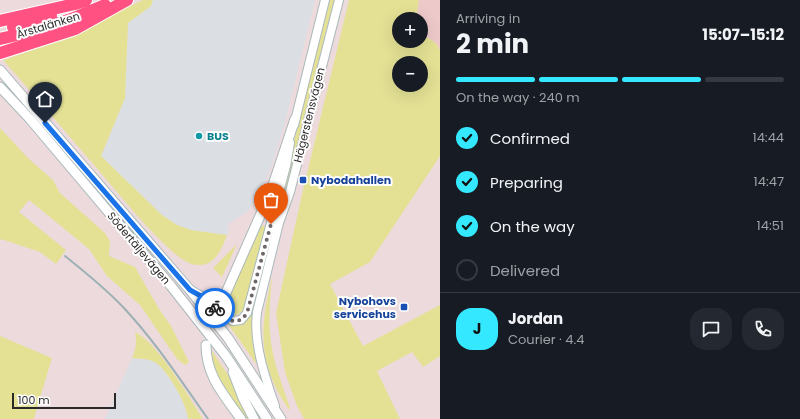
<!DOCTYPE html>
<meta charset="utf-8">
<style>
body{margin:0;font-family:Poppins,sans-serif;background:#242831;color:#f1f3f6;height:100vh;display:flex;flex-direction:column;font-size:15px;white-space:nowrap}
*{box-sizing:border-box;margin:0}
p{font-size:13px;color:#9ea1a6}
.icon{flex:none;width:22px;height:22px;fill:none;stroke:currentColor;stroke-width:2;stroke-linecap:round;stroke-linejoin:round}
.map{position:relative;flex:1;overflow:hidden}
.panel{display:flex;flex-direction:column;background:#171b24;width:360px}
.panel>*{flex:none}
.tools{position:absolute;left:392px;top:12px;display:grid;gap:8px}
.tools a{display:grid;place-items:center;width:36px;height:36px;border-radius:50%;background:#171b24;box-shadow:0 4px 16px #0002;font-size:20px}
.scale{position:absolute;left:12px;bottom:10px;width:104px;box-sizing:border-box;padding-left:4px;border:2px solid #292929;border-top:0;font-size:11px;line-height:14px;white-space:nowrap;color:#292929;-webkit-text-stroke:3px #fff;paint-order:stroke}
.pin{position:absolute;display:grid;place-items:center;width:34px;height:34px;color:#fff;margin:-41px -17px;border-radius:50% 50% 50% 0;rotate:-45deg;box-shadow:0 0 4px #0007}
.pin .icon{rotate:45deg}
.courier{position:absolute;display:grid;place-items:center;width:40px;height:40px;margin:-20px;border:3px solid #1a73e8;border-radius:50%;background:#fff;color:#222;box-shadow:0 1px 5px #0007}
.summary em{font-style:normal;font-weight:700}
.summary div{display:flex;flex-direction:column-reverse}
.summary{display:flex;align-items:center;justify-content:space-between;height:68px;padding:0 16px}
h1{font-size:26px;font-weight:700;line-height:30px}
.bar{display:grid;grid-template-columns:repeat(4,1fr);gap:6px 4px;align-content:center;height:48px;padding:0 16px}
.bar i{height:5px;border-radius:3px;background:#363941}
.bar .on{background:#34e9ff}
.bar p{grid-column:span 4}
.line{display:flex;align-items:center;gap:10px;padding:0 16px;border-top:1px solid #363941}
.line div{flex:1}
.round{display:grid;place-items:center;flex:none;width:42px;height:42px;border-radius:16px;background:#242831}
ol{padding:0 16px;list-style:none}
li{display:flex;align-items:center;gap:12px;height:44px}
li p{margin-inline-start:auto}
li .icon{padding:4px;border-radius:50%;background:#34e9ff;color:#111;stroke-width:4}
li:last-child{color:#9ea1a6}
li i{width:22px;height:22px;border:2px solid #363941;border-radius:50%}
main{display:flex;flex:1;min-height:0}
.map>svg:first-child{display:block}
</style>
<main>
<div class="map">
<svg width="440" height="419" viewBox="0 0 440 419">
<rect width="100%" height="100%" fill="#ecdadd"/>
<path fill="#dbdfe4" d="M153,0H315L284,127L270,170L263,186L251,207L246,213L229,223L227,235L191,230L177,225L162,215L101,156L125,98L128,23L151,6Z
M132,358L148,360L156,362L164,370L182,398L188,419H105Z"/>
<path fill="#eec9ca" d="M419,0H440V51L437,44L421,33V19H416Z"/>
<path fill="#e4e195" fill-rule="evenodd" d="M143,0H153L151,6L128,23L125,98L101,156L162,215L177,225L191,230L227,235C222,249 215,266 198,265C189,265 180,258 174,253C147,229 124,200 100,172C68,135 36,97 3,60L56,42Z
M330,0H334L277,224L273,223Z
M349,0H419L416,19H399V41H421V33L437,44L440,51V156L370,262L330,284L363,346L440,305V356L423,367L412,352L377,371L400,419H304L297,406L285,372L276,313L302,194ZM399,63H421V85H399Z
M0,128L30,160L53,180L60,193L105,233L110,241L109,256L135,267L159,309L171,326L189,362L185,365L177,359L140,305L107,276L89,249L29,200L19,212L66,250L56,264L40,252L1,239L0,240Z
M260,225L268,227L244,310L237,315L229,314L223,309Z
M272,228L276,229L253,316L260,369L228,324L242,321Z
M237,244L222,277L213,268Z
M272,277C270,299 268,321 271,342C274,365 283,387 290,408L289,410C284,402 279,394 275,386C257,347 263,316 272,277Z
M135,332C157,342 189,397 203,419H188C187,404 168,371 156,363C150,358 139,359 132,358C136,349 137,342 135,332Z
M0,336L52,358L37,408L34,419H0Z
M212,351L230,378L252,419H246C232,399 210,377 212,351Z"/>
<g fill="none" stroke-linecap="round" stroke-linejoin="round">
<g stroke="#aab9ba" stroke-width="10">
<path id="tertiary" d="M294,125L325,0
M191,290L208,300L222,315L233,321L241,320L247,313L286,166L290,143
M275,406C265,377 253,343 257,312L279,223L290,192L339,0"/>
</g>
<g stroke="#aab9ba" stroke-width="11">
<path id="secondary" d="M0,70L190,290L228,338L281,419
M0,87L30,119L171,286L226,356L267,419
M221,304L271,191L295,119
M206,345C206,376 224,395 241,419
M233,372L243,398L254,419"/>
</g>
<g stroke="#fff" stroke-width="14">
<path id="motorway" d="M0,21L75,4L86,0
M13,27L34,22L51,16
M0,39L39,30L74,18L105,5
M0,53L75,29L127,0"/>
</g>
<use href="#tertiary" stroke="#fff" stroke-width="8"/>
<use href="#secondary" stroke="#fff" stroke-width="9"/>
<use href="#motorway" stroke="#ff5282" stroke-width="12"/>
<path stroke="#9db1b4" stroke-width="2" d="M65,256C85,272 105,288 123,307C155,341 181,381 208,419"/>
</g>
<g fill="none" stroke-linecap="round" stroke-linejoin="round">
<path stroke="#6d6768" stroke-width="4" stroke-dasharray="0 7.2" d="M215,308C225,318 236,329 247,313L271,224"/>
<path stroke="#1a73e8" stroke-width="5" d="M45,123L190,290L208,300L215,308"/>
</g>
<circle fill="#0f9aa8" stroke="#fff" stroke-width="1.5" cx="199" cy="136" r="4"/>
<g fill="#1a4fb4" stroke="#fff" stroke-width="1.5">
<rect x="299" y="176" width="8" height="8" rx="2"/>
<rect x="400" y="303" width="8" height="8" rx="2"/>
</g>
<g text-anchor="middle" stroke-width="4" stroke-linejoin="round" paint-order="stroke">
<g font-size="11" fill="#292929" stroke="#fff">
<text transform="translate(48 25) rotate(-17)" y="4">Årstalänken</text>
<text transform="translate(309 115) rotate(-76)" y="4">Hägerstensvägen</text>
<text transform="translate(139 248) rotate(50)" y="4">Södertäljevägen</text>
</g>
<g font-size="11" font-weight="bold" fill="#0d838f" stroke="#fff" text-anchor="start">
<text x="207" y="140">BUS</text>
</g>
<g font-size="11" font-weight="bold" fill="#164399" stroke="#fff" text-anchor="start">
<text x="311" y="184">Nybodahallen</text>
<text x="396" y="305" text-anchor="end">Nybohovs<tspan x="396" dy="13">servicehus</tspan></text>
</g>
</g>
</svg>
<div class="tools">
<a>+</a>
<a>−</a>
</div>
<div class="scale">100 m</div>
<div class="pin" style="left:271px;top:224px;background:#ea580c"><svg class="icon" aria-label="bag" viewBox="0 0 24 24"><path d="M5 8h14l-1 12H6zM9 8a3 3 0 0 1 6 0"/></svg></div>
<div class="pin" style="left:45px;top:123px;background:#1f2937"><svg class="icon" aria-label="home" viewBox="0 0 24 24"><path d="M3 11l9-7 9 7M6 9v11h12V9"/></svg></div>
<div class="courier" style="left:215px;top:308px"><svg class="icon" aria-label="bike" viewBox="0 0 24 24"><circle cx="6" cy="16" r="4"/><circle cx="18" cy="16" r="4"/><path d="M6 16l4-8h5l3 8M10 8l3 8H6M13 5h3"/></svg></div>
</div>
<section class="panel">
<div class="summary"><div><h1>2 min</h1><p>Arriving in</p></div><em>15:07–15:12</em></div>
<div class="bar"><i class="on"></i><i class="on"></i><i class="on"></i><i></i><p>On the way · 240 m</p></div>
<ol>
<li><svg class="icon" aria-label="check" viewBox="0 0 24 24"><path d="M5 12l5 5 9-10"/></svg>Confirmed<p>14:44</p></li>
<li><svg class="icon" aria-label="check" viewBox="0 0 24 24"><path d="M5 12l5 5 9-10"/></svg>Preparing<p>14:47</p></li>
<li><svg class="icon" aria-label="check" viewBox="0 0 24 24"><path d="M5 12l5 5 9-10"/></svg>On the way<p>14:51</p></li>
<li><i></i>Delivered</li>
</ol>
<div class="line" style="height:72px"><b class="round" style="background:#34e9ff;color:#111">J</b><div><b>Jordan</b><p>Courier · 4.4</p></div><a class="round"><svg class="icon" aria-label="chat" viewBox="0 0 24 24"><path d="M4 5h16v11H9l-5 4z"/></svg></a><a class="round"><svg class="icon" aria-label="phone" viewBox="0 0 24 24"><path d="M5 4h4l2 5-3 2q2 4 5 5l2-3 5 2v4C11 20 4 13 5 4z"/></svg></a></div>
</section>
</main>
